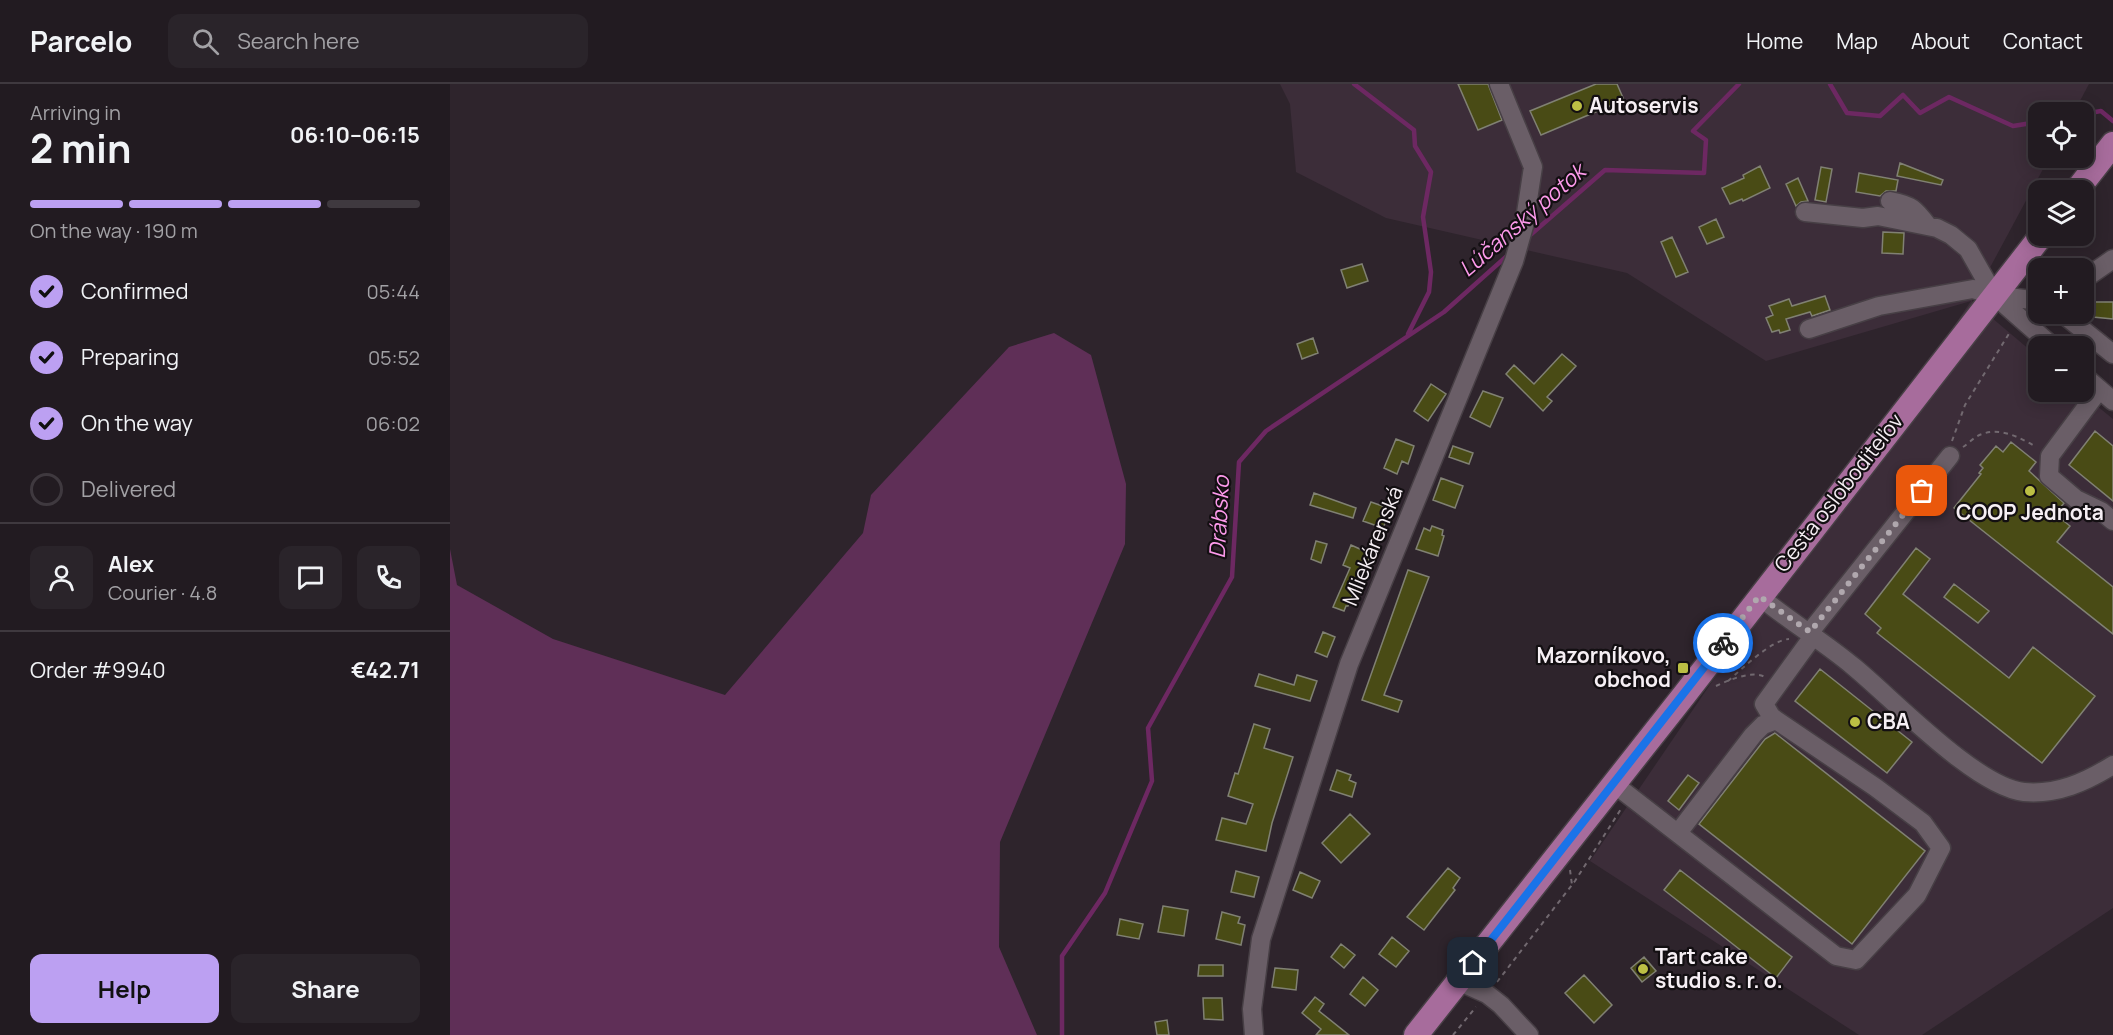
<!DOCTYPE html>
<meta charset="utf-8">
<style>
body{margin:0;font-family:Manrope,sans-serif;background:#2a242a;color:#f1f3f6;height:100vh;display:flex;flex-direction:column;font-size:22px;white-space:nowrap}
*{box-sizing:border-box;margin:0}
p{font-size:20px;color:#a2a1a5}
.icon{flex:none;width:33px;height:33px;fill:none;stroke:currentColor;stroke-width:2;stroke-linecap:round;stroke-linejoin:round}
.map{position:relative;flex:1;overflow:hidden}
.drawer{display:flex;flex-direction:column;background:#221b21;width:450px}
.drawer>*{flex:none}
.controls{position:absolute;left:1578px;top:18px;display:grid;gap:12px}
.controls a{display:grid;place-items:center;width:66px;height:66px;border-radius:12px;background:#221b21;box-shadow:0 3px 15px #0003,0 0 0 2px #3f393f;font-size:30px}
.pin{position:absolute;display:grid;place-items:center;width:51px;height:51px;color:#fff;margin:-26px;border-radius:12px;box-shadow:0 3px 9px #0006}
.courier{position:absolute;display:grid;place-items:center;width:60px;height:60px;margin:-30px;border:4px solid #1a73e8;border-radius:50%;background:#fff;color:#222;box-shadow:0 2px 8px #0007}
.headline em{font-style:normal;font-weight:700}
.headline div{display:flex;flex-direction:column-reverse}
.headline{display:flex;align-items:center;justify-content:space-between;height:102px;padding:0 30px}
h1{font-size:39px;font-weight:700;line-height:45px}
.bar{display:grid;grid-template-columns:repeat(4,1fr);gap:9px 6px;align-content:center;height:72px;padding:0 30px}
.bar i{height:8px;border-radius:4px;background:#3f393f}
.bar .selected{background:#bca0f2}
.bar p{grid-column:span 4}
.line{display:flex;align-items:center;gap:15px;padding:0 30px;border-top:2px solid #3f393f}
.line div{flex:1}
.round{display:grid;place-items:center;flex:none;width:63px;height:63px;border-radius:12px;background:#2a242a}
ol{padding:0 30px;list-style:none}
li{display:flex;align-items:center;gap:18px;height:66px}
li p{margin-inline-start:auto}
li .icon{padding:6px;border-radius:50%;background:#bca0f2;color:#111;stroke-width:4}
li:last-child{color:#a2a1a5}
li i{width:33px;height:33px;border:3px solid #3f393f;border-radius:50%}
.primary-button{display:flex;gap:12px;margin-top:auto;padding:12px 30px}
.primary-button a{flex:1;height:69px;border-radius:12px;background:#bca0f2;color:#111;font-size:24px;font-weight:700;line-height:69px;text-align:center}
.primary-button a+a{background:#2a242a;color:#f1f3f6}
header{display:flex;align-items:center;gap:36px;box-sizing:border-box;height:84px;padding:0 30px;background:#221b21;border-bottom:2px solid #3f393f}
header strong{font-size:28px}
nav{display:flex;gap:33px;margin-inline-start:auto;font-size:21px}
.search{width:420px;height:54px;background:#2a242a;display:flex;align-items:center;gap:15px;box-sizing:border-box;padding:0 21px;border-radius:12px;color:#a2a1a5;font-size:22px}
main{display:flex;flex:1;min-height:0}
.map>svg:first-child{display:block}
</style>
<header>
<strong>Parcelo</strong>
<div class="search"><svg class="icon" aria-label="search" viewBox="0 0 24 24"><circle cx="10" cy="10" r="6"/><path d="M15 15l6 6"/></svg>Search here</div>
<nav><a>Home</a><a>Map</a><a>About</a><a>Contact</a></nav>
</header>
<main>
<section class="drawer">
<div class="headline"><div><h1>2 min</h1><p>Arriving in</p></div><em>06:10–06:15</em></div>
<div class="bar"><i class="selected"></i><i class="selected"></i><i class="selected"></i><i></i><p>On the way · 190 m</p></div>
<ol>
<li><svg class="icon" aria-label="check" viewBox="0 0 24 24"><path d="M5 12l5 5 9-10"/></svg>Confirmed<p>05:44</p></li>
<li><svg class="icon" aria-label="check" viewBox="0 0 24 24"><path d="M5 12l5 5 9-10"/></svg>Preparing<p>05:52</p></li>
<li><svg class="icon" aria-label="check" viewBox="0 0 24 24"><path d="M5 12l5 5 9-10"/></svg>On the way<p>06:02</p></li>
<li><i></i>Delivered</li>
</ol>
<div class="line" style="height:108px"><a class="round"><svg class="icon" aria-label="person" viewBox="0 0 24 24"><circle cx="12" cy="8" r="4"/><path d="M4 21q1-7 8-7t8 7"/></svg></a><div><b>Alex</b><p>Courier · 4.8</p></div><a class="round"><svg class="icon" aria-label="chat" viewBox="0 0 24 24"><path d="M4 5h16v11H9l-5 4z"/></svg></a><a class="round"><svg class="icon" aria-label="phone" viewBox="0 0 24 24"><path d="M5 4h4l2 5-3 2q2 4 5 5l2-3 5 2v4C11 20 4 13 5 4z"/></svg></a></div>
<div class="line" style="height:78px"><div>Order #9940</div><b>€42.71</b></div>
<div class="primary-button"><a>Help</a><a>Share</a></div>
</section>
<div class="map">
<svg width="1663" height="951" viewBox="0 0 1663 951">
<rect width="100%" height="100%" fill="#2e242c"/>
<path fill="#3c2d39" d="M830,0H1639L1624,28H1588V74H1599L1522,217L1588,273V308H1630L1663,335V824L1472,951H1409L1140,777L1521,217L1316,277L1177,189L936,134L846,88L840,20Z"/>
<path fill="#5f2f57" d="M604,249L641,271L676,400L675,460L550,758L549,863L587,951H0V465L7,501L103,555L275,611L413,449L421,411L559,263Z"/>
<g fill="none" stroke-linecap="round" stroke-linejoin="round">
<path stroke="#6d2862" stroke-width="4.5" d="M904,0L964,46L965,62L981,88L973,133L981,188L979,208L958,250
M1380,0L1397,29L1430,32L1453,11L1470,29L1499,13L1563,42L1588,38
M1634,30L1651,27L1663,37
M1078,153L1155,86L1254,89L1256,56L1243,47L1289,0
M612,951V872L655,809L702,697L698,644L782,493L789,378L816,347L994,228L1058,171"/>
</g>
<path fill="#494b15" stroke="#808173" stroke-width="1.5" d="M1008,0H1038L1052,36L1028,46Z
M1146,0H1167L1174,16L1091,51L1080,27Z
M1450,79L1493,96L1491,101L1447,92Z
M1310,82L1320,104L1293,117L1292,115L1280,120L1272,104L1294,94L1293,91Z
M1371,83L1382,85L1376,118L1365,116Z
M1409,89L1448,96L1446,107H1436L1430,112L1406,108Z
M1348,94L1358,117L1351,118L1346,122L1336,100Z
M1266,135L1274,153L1257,160L1249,143Z
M1433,148L1454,149L1453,170L1432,169Z
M1222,153L1238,188L1226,193L1211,158Z
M912,180L918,197L897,204L891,186Z
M1375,212L1380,226L1362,232L1360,228L1336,235L1340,246L1330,249L1329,246L1322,248L1316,234L1323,231L1319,222L1339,215L1342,222Z
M1643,218H1663V235L1643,233Z
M863,254L868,269L852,275L847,260Z
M1112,270L1126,282L1097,313L1102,317L1093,327L1056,290L1064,281L1084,300Z
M981,300L996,310L978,337L964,327Z
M1033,307L1053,314L1040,343L1020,333Z
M1645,347L1663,362V417L1619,381Z
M946,355L964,362L958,380L952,377L947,390L934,384Z
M1561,358L1586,378L1579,387L1614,419L1605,430L1620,442L1607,458L1663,503V550L1504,424L1531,390L1529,389L1533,384L1530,381L1546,362L1553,368Z
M1003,362L1023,369L1019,380L999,373Z
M991,394L1013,402L1005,424L983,416Z
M864,409L906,424L903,434L860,421Z
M921,418L941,425L933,444L913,437Z
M982,442L993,446L992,451L994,452L988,472L966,465L974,444L980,447Z
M866,457L877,460L871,479L861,475Z
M901,461L921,470L898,522H896L894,527L883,523L900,484L893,481Z
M1466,464L1480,475L1453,510L1559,594L1583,563L1645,612L1592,679L1427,549L1431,544L1415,530Z
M958,486L979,493L934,611L952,617L948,628L912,616Z
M1504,500L1539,527L1528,539L1494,513Z
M873,548L885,553L877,573L865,568Z
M1370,585L1462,658L1437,689L1345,617Z
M809,590L844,601L847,591L867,597L860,617L805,602Z
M804,640L820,645L814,664L843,673L822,739L816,767L766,756L772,734L796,740L803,720L778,712L785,689L788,690Z
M1325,649L1475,767L1402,860L1249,740L1315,655Z
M887,686L901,691L899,696L906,699L902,713L880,706Z
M1238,691L1249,699L1229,726L1218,717Z
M900,730L920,750L891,779L872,759Z
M998,784L1010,794L1003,804L1005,806L974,846L957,833Z
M1230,786L1342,873L1326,894L1214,806Z
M786,787L809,793L804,813L781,808Z
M850,788L870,797L862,814L843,806Z
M713,822L738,826L734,852L708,848Z
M772,828L790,833L788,839L795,841L791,861L766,855Z
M670,835L693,840L689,855L667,851Z
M942,853L959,867L946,883L929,870Z
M891,860L905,871L894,884L881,873Z
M1194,873L1206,887L1192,898L1181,884Z
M749,881H773V892H748Z
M825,884L848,886L846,906L822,903Z
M1134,891L1162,921L1144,939L1115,909Z
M913,893L928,906L915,922L900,910Z
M865,913L874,920L869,927L899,951H866L871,945L852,929Z
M753,914H772L773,936L754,935Z
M717,936L719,951H707L705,938Z"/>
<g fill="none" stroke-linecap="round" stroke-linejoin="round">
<g stroke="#473f45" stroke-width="21">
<path id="minor" d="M1440,117C1462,121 1465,125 1478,142
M1355,128L1413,134L1428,132L1487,144L1501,151L1518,165L1544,211L1523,205L1429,222L1359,245
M1634,195L1663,175
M1544,211L1602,262
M1544,211L1588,217
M1613,230L1663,270
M1634,292L1663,317
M1649,306L1600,372L1599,392L1626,415L1651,427L1663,437
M1309,512C1339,537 1373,557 1404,583C1443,615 1526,703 1574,708C1607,711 1636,698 1663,681
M1360,548L1500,372
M1326,636L1321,632L1314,620L1364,551
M1164,700L1386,872L1406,876L1467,811L1491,764L1473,739L1425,703L1326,636L1313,641L1303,651L1228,749
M1008,897L1037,910L1051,921L1079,951
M804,951L802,925L811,855L899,580L1064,177L1074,142L1083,83L1049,0"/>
</g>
<g stroke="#473f45" stroke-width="27">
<path id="major" d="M1627,106L1663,60
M966,951L1235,610L1591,152"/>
</g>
<path stroke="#726970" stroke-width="2" stroke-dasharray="4.5 4.5" stroke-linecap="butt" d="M1502,357L1515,321L1560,248
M1513,363C1519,359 1525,352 1532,350C1551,343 1571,354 1586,363
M1278,597C1292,585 1321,556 1339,555
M1266,602C1279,596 1302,586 1315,593
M1120,786L1122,801
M1047,898L1125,797L1171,725
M1003,951L1026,923"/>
<use href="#minor" stroke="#6a5e67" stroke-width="18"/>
<use href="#major" stroke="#a76c9c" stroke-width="24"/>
</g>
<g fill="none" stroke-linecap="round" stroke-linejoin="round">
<path stroke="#b0a8ae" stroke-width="6" stroke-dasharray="0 10.8" d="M1273,559L1309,512L1360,548L1472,407"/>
<path stroke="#1a73e8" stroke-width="8" d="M1023,879L1273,559"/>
</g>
<g fill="#bcbf44" stroke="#130f12" stroke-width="2">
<circle cx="1127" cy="22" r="6"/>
<circle cx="1580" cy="407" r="6"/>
<rect x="1227" y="578" width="12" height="12" rx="3"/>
<circle cx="1405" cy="638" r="6"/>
<circle cx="1193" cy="885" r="6"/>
</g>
<g text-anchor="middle" stroke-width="4.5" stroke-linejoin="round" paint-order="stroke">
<g font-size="21" font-weight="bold" fill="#f6eff4" stroke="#130f12" text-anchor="start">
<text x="1139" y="29">Autoservis</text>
<text x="1580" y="436" text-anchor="middle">COOP Jednota</text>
<text x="1221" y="579" text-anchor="end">Mazorníkovo,<tspan x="1221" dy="24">obchod</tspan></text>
<text x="1417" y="645">CBA</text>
<text x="1205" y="880">Tart cake<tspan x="1205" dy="24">studio s. r. o.</tspan></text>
</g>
<g font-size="21" fill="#f6eff4" stroke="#130f12">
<text transform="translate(1389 409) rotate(-52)" y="7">Cesta osloboditeľov</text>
<text transform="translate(923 462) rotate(-68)" y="7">Mliekárenská</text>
</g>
<g font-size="22" font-style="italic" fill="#fd9aeb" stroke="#130f12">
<text transform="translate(1072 136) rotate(-41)" y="8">Lúčanský potok</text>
<text transform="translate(769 433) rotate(-87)" y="8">Drábsko</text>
</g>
</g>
</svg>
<div class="controls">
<a><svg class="icon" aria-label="locate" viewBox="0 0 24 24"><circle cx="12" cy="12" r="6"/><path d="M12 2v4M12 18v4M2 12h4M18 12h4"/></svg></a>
<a><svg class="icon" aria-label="layers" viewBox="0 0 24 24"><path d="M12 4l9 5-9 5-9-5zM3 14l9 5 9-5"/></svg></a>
<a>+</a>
<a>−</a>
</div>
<div class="pin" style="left:1472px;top:407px;background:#ea580c"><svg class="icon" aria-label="bag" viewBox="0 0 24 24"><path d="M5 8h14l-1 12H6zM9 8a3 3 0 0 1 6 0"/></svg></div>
<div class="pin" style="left:1023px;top:879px;background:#1f2937"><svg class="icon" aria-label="home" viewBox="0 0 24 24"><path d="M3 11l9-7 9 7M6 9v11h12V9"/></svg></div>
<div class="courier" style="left:1273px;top:559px"><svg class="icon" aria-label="bike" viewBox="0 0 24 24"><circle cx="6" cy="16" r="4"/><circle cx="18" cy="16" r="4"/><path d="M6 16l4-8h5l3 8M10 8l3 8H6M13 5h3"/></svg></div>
</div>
</main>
